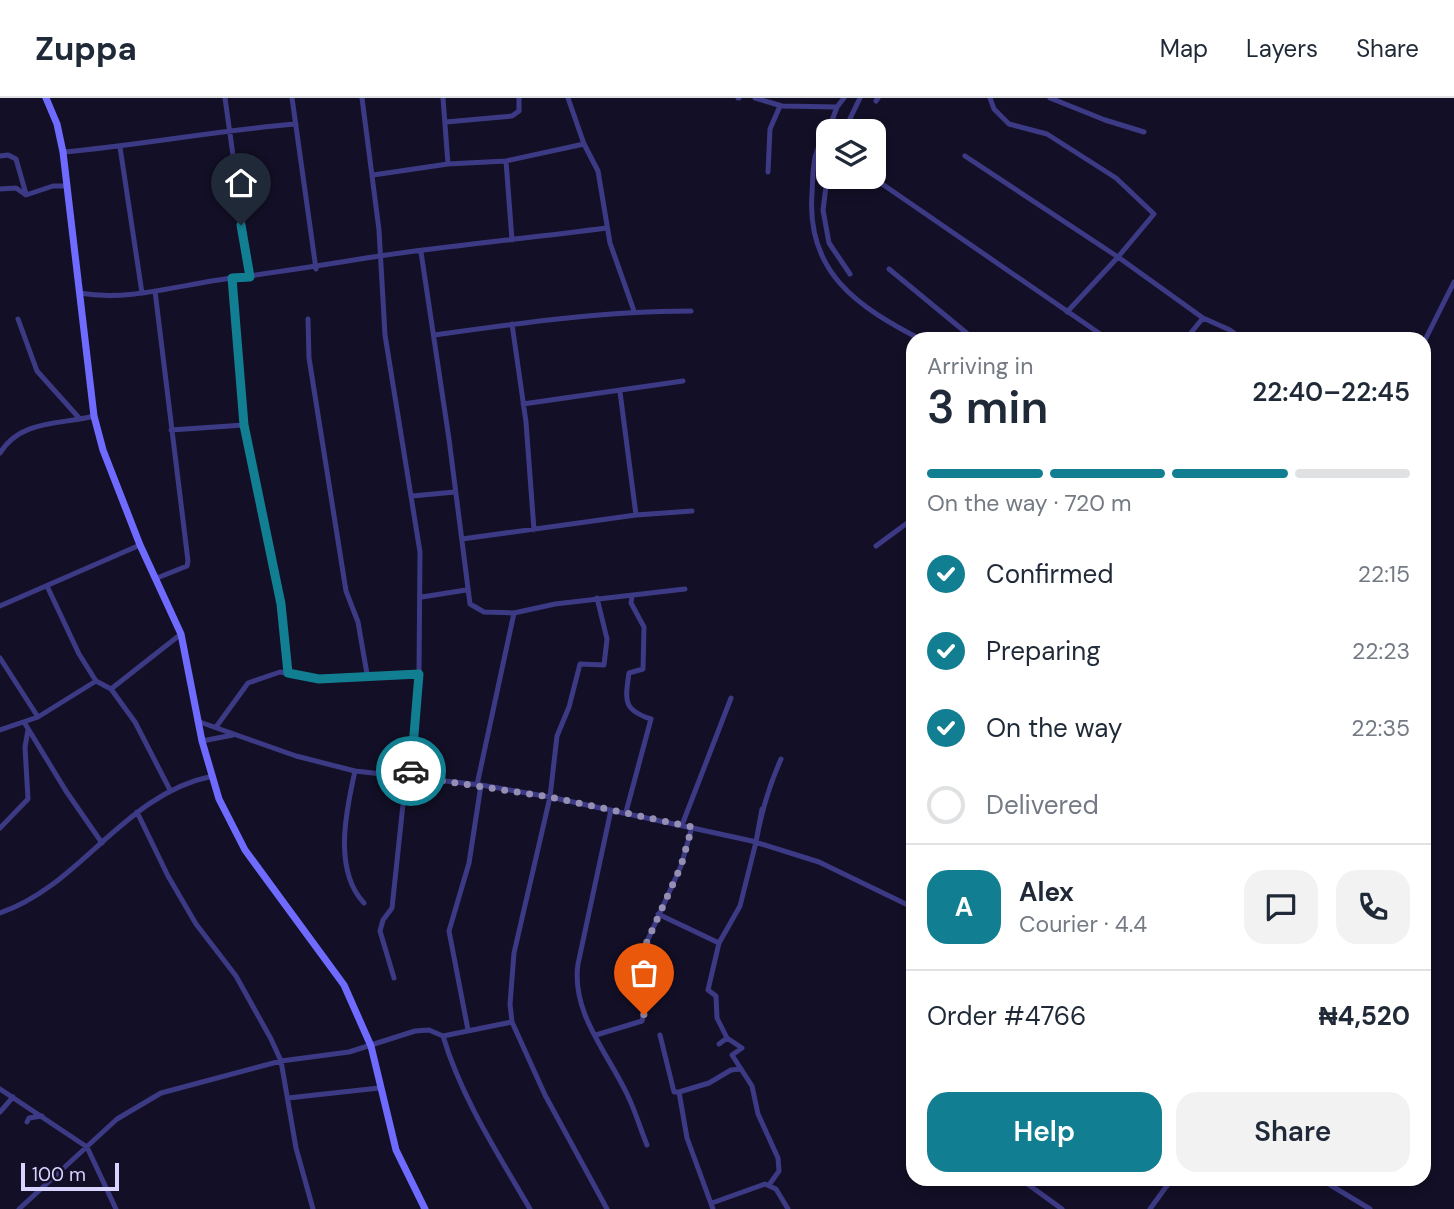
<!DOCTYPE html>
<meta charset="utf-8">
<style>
body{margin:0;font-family:"DM Sans",sans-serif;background:#f2f2f3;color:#1f2937;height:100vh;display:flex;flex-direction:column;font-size:26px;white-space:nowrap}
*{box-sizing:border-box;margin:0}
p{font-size:23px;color:#747a83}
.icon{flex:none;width:38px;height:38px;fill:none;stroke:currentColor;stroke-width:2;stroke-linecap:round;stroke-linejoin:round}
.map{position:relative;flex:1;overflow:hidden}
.drawer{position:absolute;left:906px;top:234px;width:525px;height:854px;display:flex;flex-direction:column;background:#fff;border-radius:21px;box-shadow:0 4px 10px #0003}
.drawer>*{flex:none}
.tools{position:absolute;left:816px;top:21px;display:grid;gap:14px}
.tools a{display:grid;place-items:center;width:70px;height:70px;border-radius:14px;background:#fff;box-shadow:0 4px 10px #0003;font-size:35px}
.scale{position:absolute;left:21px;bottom:18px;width:98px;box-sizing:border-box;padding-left:7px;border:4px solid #d9d4ff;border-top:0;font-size:19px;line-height:24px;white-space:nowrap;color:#d9d4ff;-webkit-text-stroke:5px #130f26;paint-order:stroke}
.pin{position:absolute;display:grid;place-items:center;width:60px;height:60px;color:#fff;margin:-72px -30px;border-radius:50% 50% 50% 0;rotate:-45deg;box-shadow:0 0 7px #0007}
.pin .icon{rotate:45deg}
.courier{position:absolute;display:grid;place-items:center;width:70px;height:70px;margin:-35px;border:5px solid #117e91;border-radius:50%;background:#fff;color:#222;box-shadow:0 2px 9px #0007}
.headline em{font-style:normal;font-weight:600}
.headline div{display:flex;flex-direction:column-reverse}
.headline{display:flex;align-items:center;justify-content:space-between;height:119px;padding:0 21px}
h1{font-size:46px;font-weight:600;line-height:52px}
.bar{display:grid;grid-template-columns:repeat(4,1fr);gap:10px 7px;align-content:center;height:84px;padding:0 21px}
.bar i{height:9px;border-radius:5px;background:#e0e1e3}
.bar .selected{background:#117e91}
.bar p{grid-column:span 4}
.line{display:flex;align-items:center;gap:18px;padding:0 21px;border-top:2px solid #e0e1e3}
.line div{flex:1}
.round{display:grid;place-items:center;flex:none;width:74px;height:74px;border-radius:21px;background:#f2f2f3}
ol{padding:0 21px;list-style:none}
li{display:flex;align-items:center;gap:21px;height:77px}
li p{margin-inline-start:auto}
li .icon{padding:7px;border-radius:50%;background:#117e91;color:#fff;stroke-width:4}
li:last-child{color:#747a83}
li i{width:38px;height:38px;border:4px solid #e0e1e3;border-radius:50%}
.cta{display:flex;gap:14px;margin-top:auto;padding:14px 21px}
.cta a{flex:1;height:80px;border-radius:21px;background:#117e91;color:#fff;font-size:28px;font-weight:600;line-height:80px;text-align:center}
.cta a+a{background:#f2f2f3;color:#1f2937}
header{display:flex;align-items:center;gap:42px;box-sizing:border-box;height:98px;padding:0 35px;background:#fff;border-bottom:2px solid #e0e1e3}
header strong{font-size:33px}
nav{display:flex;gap:38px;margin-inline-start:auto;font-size:24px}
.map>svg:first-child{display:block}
</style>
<header>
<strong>Zuppa</strong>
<nav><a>Map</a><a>Layers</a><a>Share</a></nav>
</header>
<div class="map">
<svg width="1454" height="1111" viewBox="0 0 1454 1111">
<rect width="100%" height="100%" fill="#130f26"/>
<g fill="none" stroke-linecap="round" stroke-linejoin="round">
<path stroke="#3d3a85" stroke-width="5" d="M225,0L250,179
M292,0L316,171
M362,0L379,132L385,237L420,454L419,576L410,678
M443,0L448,66
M568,0L584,46L598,73L610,145L634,213
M738,0H739
M755,0L782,8L837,9
M990,0L994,11L1009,26L1047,36L1116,80L1154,116L1118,159L1203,220L1230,232L1243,242
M1050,0L1105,22L1144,34
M876,3L878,0
M446,24L512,18L519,13V0
M828,33L837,9L844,0
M844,33L860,0
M828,34C825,41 819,46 817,53C812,65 813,82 812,95C806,175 858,209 922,242
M120,49L142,195
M63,54C142,47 218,32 296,26
M0,58L8,57L16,61L26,96
M965,58L1118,159L1067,214
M506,63L512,142
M828,73L823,112L829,145L850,176
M768,74L770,31L780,8
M373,77L448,66L506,63L584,46
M872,79L1109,242
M0,91L16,90L26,97L53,88H67
M421,154L449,341L470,506L484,514L514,515L555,506L685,491
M889,171L975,242
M232,180L244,327L281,506L288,575
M155,193L188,463L187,468L157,480
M79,195C130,204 182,186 232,180C282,174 330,166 379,158C455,147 531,140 606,130
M18,221L37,273L80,321
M308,221L309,260L346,493L358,524L367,576
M512,226L526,324L534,432
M434,237C520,225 604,213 691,213
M1185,242L1203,220
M1424,244L1454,184
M620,294L636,417
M523,306L683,283
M914,321V328
M171,332L244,327
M0,355C21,321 61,327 94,318
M412,398L455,394
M462,441L636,417L692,413
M876,448L914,420
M47,488L79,556L96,583L111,591L135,624L170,692
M422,499L466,492
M597,500L607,541L604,567L580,566L569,609L557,638L550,699L514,855L510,906L512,924L545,997L607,1111
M0,508L140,447
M0,560L38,619
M111,591L181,536
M197,623L296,658L355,673L481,687L550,699L752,743L819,764L914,810
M24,624L66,693L102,745
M216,629L248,585L280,574L319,581L419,576
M0,632L38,619L96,583
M202,643L233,637
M355,673C346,713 333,772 364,805
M477,687L514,515
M762,711L756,744C761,715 769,688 781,661
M611,712L578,866C571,914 607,954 627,996C635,1012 640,1030 647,1047
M137,714L168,778L196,826L236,878L271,941L281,963L296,1050L313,1111
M626,714L651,621C623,612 625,603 629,575L643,571L644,529L631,505L632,498
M682,727L731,600
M0,730L28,701L25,649L28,632
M0,815C82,787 123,696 213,678
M658,816L719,845
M394,880L380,833L383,822L392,810L406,678
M468,932L449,833L469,765L481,687
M596,937L642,923C647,904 634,887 636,868L681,768L692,729
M660,937L674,994H679
M443,938C461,999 498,1056 530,1111
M727,940L742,950L732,957L752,988L758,1016L778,1060L779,1073L769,1087
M719,946L727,940L717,920L716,898L708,892L719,845L740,808L756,744
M0,991L87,1049L116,1111
M288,1000L379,990
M0,1014L13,999
M27,1024L29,1020L42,1018
M1022,1082L1062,1111
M1158,1082L1167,1088
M1322,1082L1370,1111
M712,1105L765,1086L776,1091L788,1111
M19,1111L117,1021L161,995L281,963L349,954L415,933L429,932L443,938L512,924
M713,1111L687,1040L679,994L709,985L731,972L741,971
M1150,1111L1171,1082"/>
<path stroke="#6f6bff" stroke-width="7" d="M46,0L57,26L63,54L94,318L103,352L140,447L181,536L202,643L219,701L245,752L344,887L371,948L396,1052L425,1111"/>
</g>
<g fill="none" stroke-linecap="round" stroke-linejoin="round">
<path stroke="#948fb3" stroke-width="7" stroke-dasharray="0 12.6" d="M411,673L410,678L550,699L692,729L681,768L636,868V883L644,917"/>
<path stroke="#117e91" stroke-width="9" d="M241,127L250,179L232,180L244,327L281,506L288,575L319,581L419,576L411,673"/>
</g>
</svg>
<div class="tools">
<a><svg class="icon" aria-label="layers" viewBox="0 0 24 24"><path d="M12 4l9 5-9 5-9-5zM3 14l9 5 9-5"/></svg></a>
</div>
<div class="scale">100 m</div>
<div class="pin" style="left:644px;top:917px;background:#ea580c"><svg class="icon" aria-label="bag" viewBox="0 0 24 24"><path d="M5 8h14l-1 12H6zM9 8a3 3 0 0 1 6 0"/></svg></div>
<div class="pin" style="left:241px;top:127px;background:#1f2937"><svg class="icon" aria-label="home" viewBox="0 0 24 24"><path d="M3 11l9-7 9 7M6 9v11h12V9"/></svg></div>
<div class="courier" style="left:411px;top:673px"><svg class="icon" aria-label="car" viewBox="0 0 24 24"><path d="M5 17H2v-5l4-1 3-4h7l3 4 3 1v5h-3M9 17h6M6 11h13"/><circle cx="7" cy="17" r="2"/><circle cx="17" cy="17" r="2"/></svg></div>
<section class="drawer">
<div class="headline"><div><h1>3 min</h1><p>Arriving in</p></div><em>22:40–22:45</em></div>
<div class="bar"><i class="selected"></i><i class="selected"></i><i class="selected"></i><i></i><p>On the way · 720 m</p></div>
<ol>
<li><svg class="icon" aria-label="check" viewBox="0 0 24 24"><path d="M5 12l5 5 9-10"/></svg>Confirmed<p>22:15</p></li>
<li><svg class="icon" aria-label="check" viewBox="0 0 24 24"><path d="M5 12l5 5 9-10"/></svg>Preparing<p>22:23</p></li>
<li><svg class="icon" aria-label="check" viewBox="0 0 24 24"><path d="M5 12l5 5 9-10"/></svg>On the way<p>22:35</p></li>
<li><i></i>Delivered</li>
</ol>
<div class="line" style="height:126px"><b class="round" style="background:#117e91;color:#fff">A</b><div><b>Alex</b><p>Courier · 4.4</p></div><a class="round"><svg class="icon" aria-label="chat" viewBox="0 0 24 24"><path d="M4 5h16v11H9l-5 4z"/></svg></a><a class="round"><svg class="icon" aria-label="phone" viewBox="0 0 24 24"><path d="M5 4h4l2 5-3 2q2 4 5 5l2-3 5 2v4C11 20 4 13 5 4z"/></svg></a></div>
<div class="line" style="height:91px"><div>Order #4766</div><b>₦4,520</b></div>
<div class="cta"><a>Help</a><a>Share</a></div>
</section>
</div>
